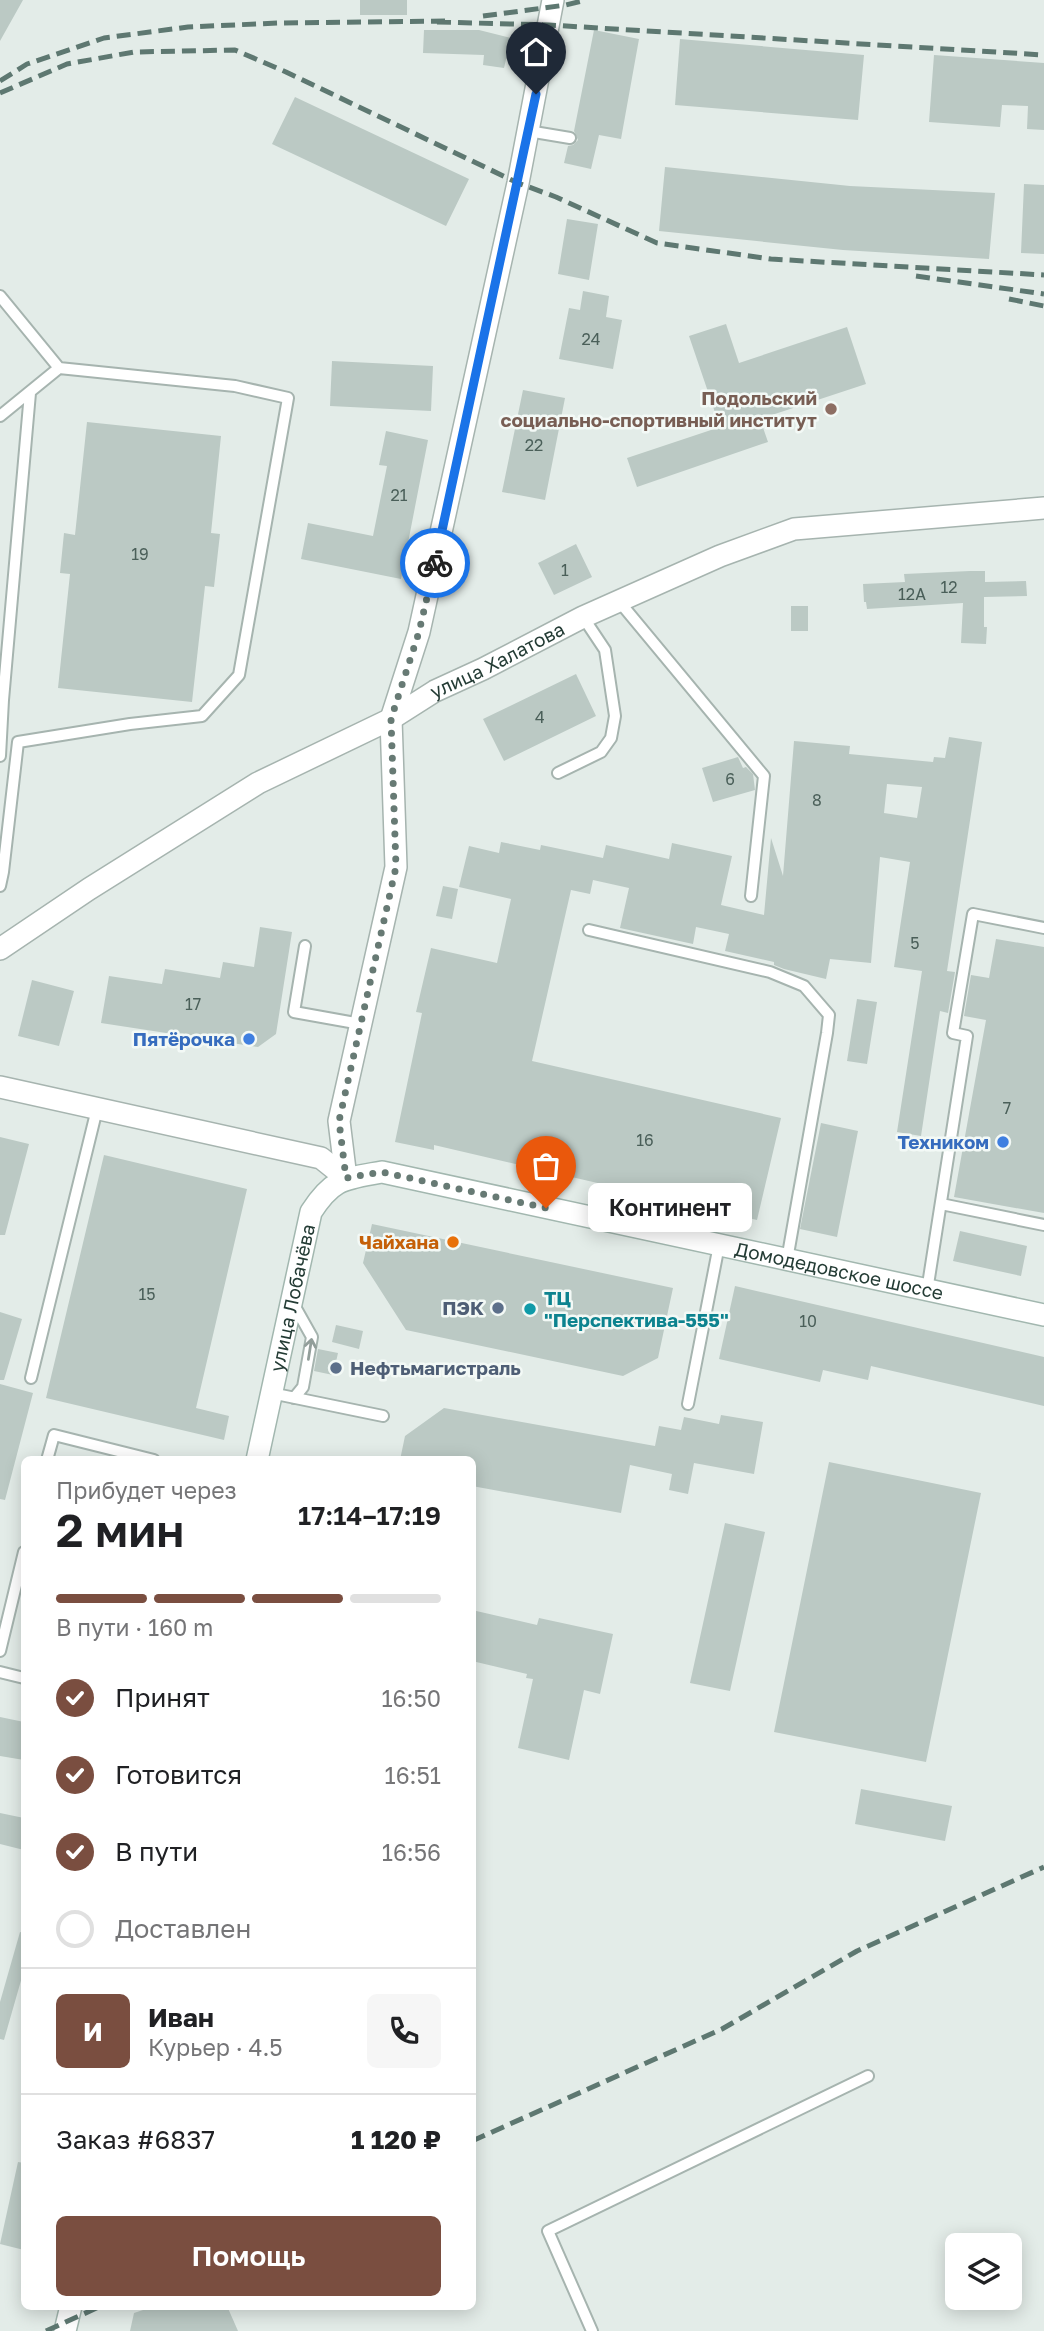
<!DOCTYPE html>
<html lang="ru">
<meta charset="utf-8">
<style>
body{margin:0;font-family:"Golos Text",sans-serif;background:#f6f6f6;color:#202124;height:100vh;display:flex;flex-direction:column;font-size:26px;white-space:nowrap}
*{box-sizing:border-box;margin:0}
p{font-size:23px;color:#757577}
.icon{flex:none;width:38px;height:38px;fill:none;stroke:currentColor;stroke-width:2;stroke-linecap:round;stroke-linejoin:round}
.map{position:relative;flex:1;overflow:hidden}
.side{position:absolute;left:21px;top:1456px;width:455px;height:854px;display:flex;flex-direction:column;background:#fff;border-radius:10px;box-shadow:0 4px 18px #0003}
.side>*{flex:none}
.fabs{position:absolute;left:945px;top:2233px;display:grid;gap:14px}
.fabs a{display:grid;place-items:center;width:77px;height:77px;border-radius:10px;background:#fff;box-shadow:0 4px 18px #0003;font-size:35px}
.pin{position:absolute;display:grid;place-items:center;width:60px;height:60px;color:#fff;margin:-72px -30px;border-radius:50% 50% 50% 0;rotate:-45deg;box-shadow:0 0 7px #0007}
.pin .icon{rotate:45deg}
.courier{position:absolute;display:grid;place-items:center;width:70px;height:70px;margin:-35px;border:5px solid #1a73e8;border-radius:50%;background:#fff;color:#222;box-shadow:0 2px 9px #0007}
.bubble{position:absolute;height:49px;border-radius:10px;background:#fff;box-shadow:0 4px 18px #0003;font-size:23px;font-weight:600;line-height:49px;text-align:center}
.head em{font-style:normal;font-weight:600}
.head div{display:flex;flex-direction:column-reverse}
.head{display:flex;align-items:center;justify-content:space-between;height:119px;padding:0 35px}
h1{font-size:46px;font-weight:600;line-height:52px}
.bar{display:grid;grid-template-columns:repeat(4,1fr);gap:10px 7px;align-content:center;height:84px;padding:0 35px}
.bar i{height:9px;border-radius:5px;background:#e0e0e0}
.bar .selected{background:#7a4e40}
.bar p{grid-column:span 4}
.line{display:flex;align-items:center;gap:18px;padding:0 35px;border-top:2px solid #e0e0e0}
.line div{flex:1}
.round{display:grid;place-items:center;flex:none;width:74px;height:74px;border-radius:10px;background:#f6f6f6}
ol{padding:0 35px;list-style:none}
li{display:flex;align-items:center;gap:21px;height:77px}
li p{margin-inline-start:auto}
li .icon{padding:7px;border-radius:50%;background:#7a4e40;color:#fff;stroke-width:4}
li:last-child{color:#757577}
li i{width:38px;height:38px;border:4px solid #e0e0e0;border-radius:50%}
.primary-button{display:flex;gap:14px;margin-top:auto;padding:14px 35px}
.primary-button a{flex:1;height:80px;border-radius:10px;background:#7a4e40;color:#fff;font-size:28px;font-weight:600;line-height:80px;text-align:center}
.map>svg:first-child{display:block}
</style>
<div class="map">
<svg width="1044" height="2331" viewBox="0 0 1044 2331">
<rect width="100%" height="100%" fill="#e3ece8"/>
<path fill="#bbc9c4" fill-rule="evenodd" d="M0,0H23L0,41Z
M360,0H407V15H360Z
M424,30H479L511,38L504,68L483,65L484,55L423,53Z
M594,30L639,39L621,139L599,135L591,169L564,163L568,146L573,145L578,140L574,131Z
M680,39L864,55L858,120L675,105Z
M934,55L1044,63V130L1027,129L1028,106L1002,105L1000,127L929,122Z
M295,97L469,179L446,226L272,144Z
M665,167L850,186L995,193L989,259L843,250L659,231Z
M1024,184L1044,185V254L1021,253Z
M567,219L598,224L589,280L558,274Z
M583,291L609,296L606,317L622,320L613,369L559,359L569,308L580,310Z
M726,324L739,363L847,327L866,384L760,419L768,442L637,487L627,458L720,427L689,336Z
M332,361L433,366L431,411L330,406Z
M523,390L565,398L545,500L502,492Z
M87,422L221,436L211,533L220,534L214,587L205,586L192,702L58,688L70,574L60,573L64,533L75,535Z
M386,431L428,440L401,579L301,559L308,523L373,536L387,466L379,465Z
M576,544L592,577L554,595L538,563Z
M970,571H985V582L1026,581L1027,596L984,597V627H987L986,644L961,643L963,603L867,609L866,602H864L863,584L905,582L904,574Z
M791,606H808V631H791Z
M576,674L596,716L504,761L483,719Z
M949,737L982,742L947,971L955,972L948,1013L940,1011L921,1136L897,1132L922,971L894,967L910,862L880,857L871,963L830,959L826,979L784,969L774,965V962L725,951L729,934L696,927L693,944L620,928L629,888L593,880L590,894L571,890L532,1061L781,1118L757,1220L434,1145V1150L395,1142L422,1013L416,1012L431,948L497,963L511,899L459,887L469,846L499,853L501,842L540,850L541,845L603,858L606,845L669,859L672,843L732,856L721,905L764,915L771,838L783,876L794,741L850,746L849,754L933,762L934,757L945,758ZM887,784L922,787L917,818L884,813Z
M738,757L743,768L746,767L753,774L755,790L713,802L702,768Z
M443,886L458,889L452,919L436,916Z
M260,927L292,932L276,1034L258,1047L101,1023L109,976L162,984L165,969L220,978L223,962L254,967Z
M996,939L1044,947V1213L954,1197L986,1020L964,1016L971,975L989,978Z
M32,980L74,991L59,1046L18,1036Z
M857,999L877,1002L867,1064L847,1061Z
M821,1123L858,1131L837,1237L800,1229Z
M0,1137L29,1144L5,1235H0Z
M104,1155L247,1189L196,1408L229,1416L224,1440L46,1398Z
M372,1224L673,1288L658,1358L623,1376L406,1330L363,1263Z
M960,1231L1027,1246L1021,1276L953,1261Z
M735,1286L1044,1357V1406L871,1366L868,1380L823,1370L820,1382L719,1359Z
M0,1312L22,1319L4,1380H0Z
M336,1325L363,1331L359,1349L332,1342Z
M318,1349L338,1353L333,1375L314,1371Z
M0,1384L33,1393L5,1500L0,1499Z
M444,1408L655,1446L659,1426L681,1430L684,1417L719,1424L721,1415L763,1422L754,1474L694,1463L688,1494L669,1490L672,1474L630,1465L621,1513L472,1486V1460H400L405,1436Z
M829,1462L981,1493L926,1762L774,1732Z
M725,1523L765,1532L730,1691L690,1683Z
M472,1610L537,1625L539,1618L613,1634L600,1694L584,1690L569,1760L518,1748L533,1679L526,1678L527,1674L472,1661Z
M0,1717L24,1722V1760L0,1756Z
M861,1789L952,1806L945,1841L855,1824Z
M0,1813L24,1818V1850L0,1844Z
M20,1932L24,1933V1970L4,2040L0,2039V2002Z
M18,2162L24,2163V2250L0,2244Z
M155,2306H227L238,2331H130L134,2313Z"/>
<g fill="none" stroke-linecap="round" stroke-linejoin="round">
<g stroke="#a6b4af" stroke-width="14">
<path id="service" d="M528,131L570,138
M0,296L59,368
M0,416L59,368L235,386L288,398L239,675L202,716L130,724L18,742L3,872L0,886
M618,600L764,776L751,896
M0,756L3,700L30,393
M558,773L601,752L611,738L615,716L605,650L583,617
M589,930L770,972L804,986L829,1015L827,1033L787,1260
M305,946L294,1012L361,1024
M941,1204L1044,1225
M927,1291L967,1036L953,1033L973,914L1044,928
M294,1305L312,1337L303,1387L294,1398
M31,1378L97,1109
M271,1393L383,1416
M688,1404L719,1245
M47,1460L54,1435L154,1460
M0,1651L24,1552
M0,1672L24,1678
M592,2331L548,2231L868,2076"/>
</g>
<g stroke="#a6b4af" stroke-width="24">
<g id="minor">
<path id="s1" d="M0,949L89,889L258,783L391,719L435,691L483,669L583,617L720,556L794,529L1044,508"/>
<path d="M0,1087L321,1158L346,1178"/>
<path d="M346,1178L339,1121L396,867L391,719L419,632L518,183L553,0"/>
</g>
</g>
<g stroke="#a2b7af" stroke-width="24">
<g id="secondary">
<path id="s2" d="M257,1460L311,1212C333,1178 344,1179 382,1172L1044,1315"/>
<path d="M65,2331L71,2306"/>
</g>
</g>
<use href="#service" stroke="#fff" stroke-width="10"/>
<use href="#minor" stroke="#fff" stroke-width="21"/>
<use href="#secondary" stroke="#fff" stroke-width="21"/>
<path stroke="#5e7871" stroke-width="5" stroke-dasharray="14 7" stroke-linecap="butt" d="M483,16L566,5L586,0
M437,22L549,25L1044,55
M0,81L27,64L104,38L188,27L279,23L445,21
M0,93L67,64L134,52L235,50L286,72L518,183L556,197L657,243L771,259L1044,275
M916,276L1044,294
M1009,299L1044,306
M472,2141L722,2029L857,1951L1044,1867
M46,2331L101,2306"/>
</g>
<defs><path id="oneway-shaft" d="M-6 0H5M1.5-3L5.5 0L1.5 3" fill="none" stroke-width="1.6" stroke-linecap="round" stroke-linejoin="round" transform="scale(1.75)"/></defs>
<use stroke="#929e9a" href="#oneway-shaft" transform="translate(310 1349) rotate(-81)"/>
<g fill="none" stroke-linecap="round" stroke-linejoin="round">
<path stroke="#677a74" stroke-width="7" stroke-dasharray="0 12.6" d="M435,563L419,632L391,719L396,867L339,1121L346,1178L382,1172L546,1208"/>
<path stroke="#1a73e8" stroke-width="9" d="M435,563L536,94"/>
</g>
<circle fill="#8d6e63" stroke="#f3f9f6" stroke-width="2.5" cx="831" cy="409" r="7"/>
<g fill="#3f7fe0" stroke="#f3f9f6" stroke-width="2.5">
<circle cx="249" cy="1039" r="7"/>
<circle cx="1003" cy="1142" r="7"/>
</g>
<circle fill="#e8710a" stroke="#f3f9f6" stroke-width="2.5" cx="453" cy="1242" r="7"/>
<g fill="#5c6f8a" stroke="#f3f9f6" stroke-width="2.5">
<circle cx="498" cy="1308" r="7"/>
<circle cx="336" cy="1368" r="7"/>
</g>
<circle fill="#0f9aa8" stroke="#f3f9f6" stroke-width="2.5" cx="530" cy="1309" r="7"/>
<g text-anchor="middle" stroke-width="5" stroke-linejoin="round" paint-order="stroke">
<g font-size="16" fill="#4a5f59">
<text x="591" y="345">24</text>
<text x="534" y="451">22</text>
<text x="399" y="501">21</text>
<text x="140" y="560">19</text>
<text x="565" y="576">1</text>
<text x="949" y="593">12</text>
<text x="912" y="600">12А</text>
<text x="540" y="723">4</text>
<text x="730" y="785">6</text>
<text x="817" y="806">8</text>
<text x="915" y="949">5</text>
<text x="193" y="1010">17</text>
<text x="1007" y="1114">7</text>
<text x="645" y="1146">16</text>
<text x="147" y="1300">15</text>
<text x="808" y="1327">10</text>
</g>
<g font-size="19" font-weight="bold" fill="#785e54" stroke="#f3f9f6" text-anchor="end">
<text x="817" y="405">Подольский<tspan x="817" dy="22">социально-спортивный институт</tspan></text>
</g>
<g font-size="19" fill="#243c35" stroke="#f3f9f6">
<text dy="7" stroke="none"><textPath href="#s1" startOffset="576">улица Халатова</textPath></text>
<text dy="7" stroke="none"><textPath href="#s2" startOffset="807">Домодедовское шоссе</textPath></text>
<text dy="7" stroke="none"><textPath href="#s2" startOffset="166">улица Лобачёва</textPath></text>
</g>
<g font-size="19" font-weight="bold" fill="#366cbe" stroke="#f3f9f6" text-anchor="end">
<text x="235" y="1046">Пятёрочка</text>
<text x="989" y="1149">Техником</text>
</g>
<g font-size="19" font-weight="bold" fill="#c56008" stroke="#f3f9f6" text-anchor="end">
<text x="439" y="1249">Чайхана</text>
</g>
<g font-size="19" font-weight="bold" fill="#0d838f" stroke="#f3f9f6" text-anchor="start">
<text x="544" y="1305">ТЦ<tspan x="544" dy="22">"Перспектива-555"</tspan></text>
</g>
<g font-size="19" font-weight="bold" fill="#4e5e75" stroke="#f3f9f6" text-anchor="end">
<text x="484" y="1315">ПЭК</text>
<text x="350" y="1375" text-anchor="start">Нефтьмагистраль</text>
</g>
</g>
</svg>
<div class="fabs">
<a><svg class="icon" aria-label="layers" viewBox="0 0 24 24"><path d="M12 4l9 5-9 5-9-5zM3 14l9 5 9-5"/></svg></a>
</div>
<div class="pin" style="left:546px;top:1208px;background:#ea580c"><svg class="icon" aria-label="bag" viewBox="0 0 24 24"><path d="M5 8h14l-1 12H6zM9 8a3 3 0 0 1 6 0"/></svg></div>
<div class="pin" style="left:536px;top:94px;background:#1f2937"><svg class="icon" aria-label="home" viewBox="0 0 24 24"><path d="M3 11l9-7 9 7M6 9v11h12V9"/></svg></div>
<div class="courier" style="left:435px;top:563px"><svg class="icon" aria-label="bike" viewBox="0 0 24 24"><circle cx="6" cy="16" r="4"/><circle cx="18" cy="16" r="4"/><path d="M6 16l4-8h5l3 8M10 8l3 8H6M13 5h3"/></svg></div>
<div class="bubble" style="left:588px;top:1183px;width:164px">Континент</div>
<section class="side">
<div class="head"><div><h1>2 мин</h1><p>Прибудет через</p></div><em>17:14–17:19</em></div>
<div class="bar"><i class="selected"></i><i class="selected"></i><i class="selected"></i><i></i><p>В пути · 160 m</p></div>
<ol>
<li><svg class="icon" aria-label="check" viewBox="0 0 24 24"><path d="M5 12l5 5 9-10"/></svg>Принят<p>16:50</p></li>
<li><svg class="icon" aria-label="check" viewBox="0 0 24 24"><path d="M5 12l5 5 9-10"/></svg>Готовится<p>16:51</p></li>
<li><svg class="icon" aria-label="check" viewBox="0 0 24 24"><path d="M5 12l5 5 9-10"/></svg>В пути<p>16:56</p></li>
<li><i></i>Доставлен</li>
</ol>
<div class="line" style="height:126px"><b class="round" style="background:#7a4e40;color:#fff">И</b><div><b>Иван</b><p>Курьер · 4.5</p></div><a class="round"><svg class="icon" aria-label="phone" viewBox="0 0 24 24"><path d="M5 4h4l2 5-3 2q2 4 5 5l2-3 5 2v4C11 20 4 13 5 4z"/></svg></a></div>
<div class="line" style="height:91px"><div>Заказ #6837</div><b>1 120 ₽</b></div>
<div class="primary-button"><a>Помощь</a></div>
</section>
</div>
